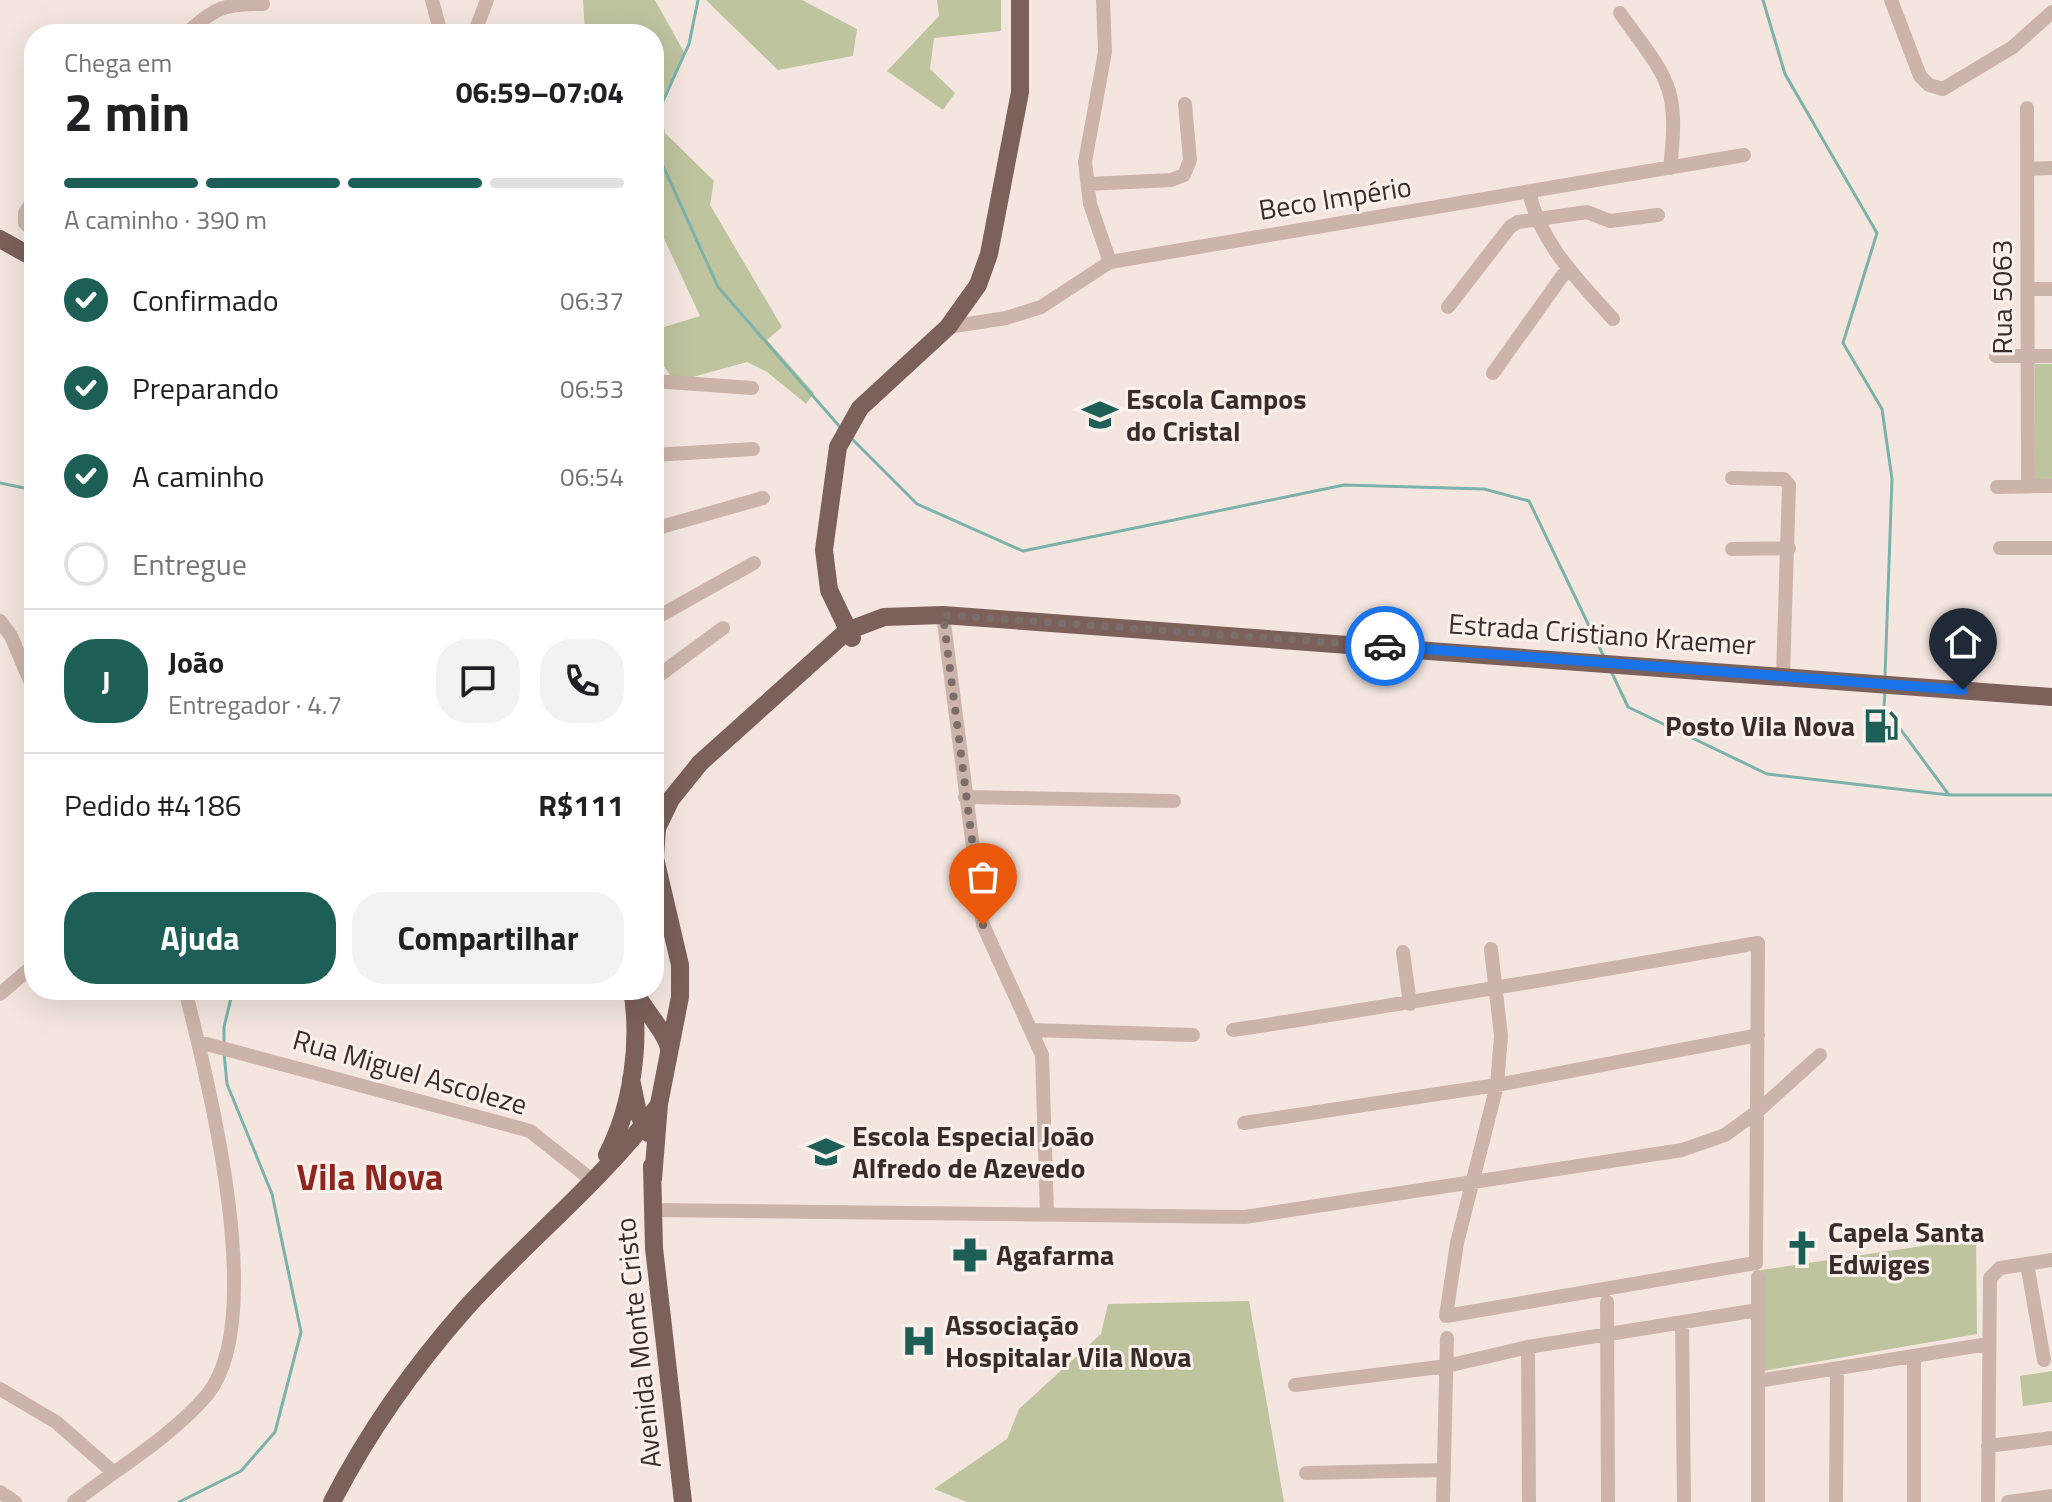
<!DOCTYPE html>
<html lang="pt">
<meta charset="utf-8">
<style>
body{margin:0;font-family:"Titillium Web",sans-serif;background:#f2f2f2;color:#202124;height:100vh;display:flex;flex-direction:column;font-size:30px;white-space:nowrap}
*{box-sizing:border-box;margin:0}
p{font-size:26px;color:#757577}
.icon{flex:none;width:44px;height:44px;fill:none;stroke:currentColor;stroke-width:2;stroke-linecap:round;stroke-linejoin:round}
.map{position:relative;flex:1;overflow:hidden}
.sheet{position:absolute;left:24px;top:24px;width:640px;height:976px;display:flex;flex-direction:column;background:#fff;border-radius:32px;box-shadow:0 8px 32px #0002}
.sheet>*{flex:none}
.pin{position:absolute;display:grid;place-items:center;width:68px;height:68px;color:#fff;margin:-82px -34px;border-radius:50% 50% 50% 0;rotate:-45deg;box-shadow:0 0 8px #0007}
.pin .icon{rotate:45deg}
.courier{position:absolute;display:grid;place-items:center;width:80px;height:80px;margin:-40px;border:6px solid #1a73e8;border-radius:50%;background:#fff;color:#222;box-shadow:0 2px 10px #0007}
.summary em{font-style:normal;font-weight:700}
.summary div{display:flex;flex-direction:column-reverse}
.summary{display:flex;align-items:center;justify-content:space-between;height:136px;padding:0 40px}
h1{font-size:52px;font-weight:700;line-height:60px}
.bar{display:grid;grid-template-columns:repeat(4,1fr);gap:12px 8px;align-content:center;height:96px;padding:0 40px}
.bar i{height:10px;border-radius:6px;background:#e0e0e0}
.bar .current{background:#1d5e57}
.bar p{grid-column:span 4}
.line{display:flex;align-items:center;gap:20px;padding:0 40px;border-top:2px solid #e0e0e0}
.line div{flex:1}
.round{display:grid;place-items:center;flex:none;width:84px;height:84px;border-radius:32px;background:#f2f2f2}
ol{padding:0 40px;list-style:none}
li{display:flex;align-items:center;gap:24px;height:88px}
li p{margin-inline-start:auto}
li .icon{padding:8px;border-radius:50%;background:#1d5e57;color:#fff;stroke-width:4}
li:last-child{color:#757577}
li i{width:44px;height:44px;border:4px solid #e0e0e0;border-radius:50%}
.button{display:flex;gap:16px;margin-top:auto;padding:16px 40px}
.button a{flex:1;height:92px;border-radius:32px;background:#1d5e57;color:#fff;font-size:32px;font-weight:700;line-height:92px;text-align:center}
.button a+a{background:#f2f2f2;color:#202124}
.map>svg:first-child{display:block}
</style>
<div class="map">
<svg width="2052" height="1502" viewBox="0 0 2052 1502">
<rect width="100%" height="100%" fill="#f4e6df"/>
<path fill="#bec49e" d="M583,0H655L685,54L660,103L665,133L714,181L710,205L782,327L767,340L814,393L806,404L767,372L747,362L675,382L661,362V328L700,316L654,217V34H585Z
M706,0H802L857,29L853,56L778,70Z
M937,0H1001V31L934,38L930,69L955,93L943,110L887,71L939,16Z
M2035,364H2052V480H2035Z
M1976,1238L1977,1334L1763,1371L1761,1270Z
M1249,1301L1284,1502H967L934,1489L1007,1439L1019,1409L1101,1334L1108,1304Z
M2052,1371V1402L2023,1406L2020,1376Z"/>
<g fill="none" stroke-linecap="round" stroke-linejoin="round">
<path stroke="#7cb2ab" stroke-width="3" d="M1763,0L1785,74L1877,233L1843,343L1882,409L1892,479L1885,676
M654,121L689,44L698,0
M654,146L718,287L840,427
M851,438L917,504L1023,551L1344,485L1484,489L1529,501L1604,657
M0,483L34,490
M1611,671L1628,707L1767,774L1949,795H2052
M1885,692L1884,707L1949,795
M224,1045V1027L233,990
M179,1502L241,1471L275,1432L301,1332L272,1194L227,1084L224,1053"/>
<path stroke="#cdb4aa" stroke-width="14" d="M432,0L441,34
M1103,0L1105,52L1085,162L1090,204L1110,262
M1891,0L1920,76L1929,85L1943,89L2013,47L2052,12
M1620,13C1667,79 1680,84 1670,168
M186,34C215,7 224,4 263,4
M474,34L487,0
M2027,108L2028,486
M2027,169L2052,168
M1088,184L1171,180L1184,175L1190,160L1185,104
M1529,192C1540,243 1579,281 1613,319
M34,199L25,213V223L34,232
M2028,289H2052
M1448,307L1510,227L1518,222L1587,212L1610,221L1658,215
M948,327L1006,318L1041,307L1110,262L1744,155
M1996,356H2052
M1493,373L1568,268
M654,381L752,388
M654,455L753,449
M1732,478L1784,479L1789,485L1783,675
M1997,487L2052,486
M654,529L763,498
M2000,548H2052
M1732,549L1789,548
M943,615L983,925L1042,1055L1047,1215
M654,619L754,563
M0,621L11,636L34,690
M654,679L723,628
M965,797L1174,801
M1403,952L1410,1004
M0,994L34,965
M1031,1030L1193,1035
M1233,1030C1408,1004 1583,973 1758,943L1756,1263L1446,1316L1457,1243L1497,1085L1501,1036L1491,949
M199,1042L530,1131L593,1181
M1244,1123L1497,1085L1758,1035
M652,1210L1245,1217L1682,1150L1725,1135L1758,1111L1820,1055
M2027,1264L2044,1360
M1758,1277V1502
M1607,1302L1608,1502
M1682,1322L1684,1502
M1528,1347L1529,1502
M1914,1356V1502
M1758,1381L1988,1344
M1295,1385L1447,1366L1528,1347L1758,1310
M0,1389L56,1422L113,1472
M1988,1446L2052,1438
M1306,1473L1444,1470
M0,1492L15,1502
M74,1502C118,1468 171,1437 207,1395C269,1320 208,1079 185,990
M1443,1502L1447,1338
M1836,1502L1837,1369
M1988,1502L1990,1278L2000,1268L2052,1260
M2008,1502L2052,1496"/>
<path stroke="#7c605a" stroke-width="18" d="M0,239L34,258
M852,638L829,590L824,550L838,447L860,408L948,327L978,285L989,254L1020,92V0
M637,995C645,1011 670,1037 669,1051
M631,1079L638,1113L648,1133
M607,1155C632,1107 641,1043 632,990
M652,1166L654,1248L683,1502
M653,1179L659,1104L680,997V965L655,858L657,828L671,799L700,763L847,631L884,617L943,615L2052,697
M332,1502C369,1430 413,1368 466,1308C529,1239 603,1180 659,1105"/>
</g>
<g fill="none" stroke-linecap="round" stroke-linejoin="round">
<path stroke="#7b6d69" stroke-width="8" stroke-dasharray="0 14.4" d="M983,925L943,615L1385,646"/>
<path stroke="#1a73e8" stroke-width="10" d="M1385,646L1963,690"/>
</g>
<defs>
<g id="school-bare" transform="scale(2.76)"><path d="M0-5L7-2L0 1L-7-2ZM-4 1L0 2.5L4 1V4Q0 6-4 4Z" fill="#1d5e57" stroke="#fbf1ec" stroke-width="2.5" paint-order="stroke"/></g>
<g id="fuel-bare" transform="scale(2.76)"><path d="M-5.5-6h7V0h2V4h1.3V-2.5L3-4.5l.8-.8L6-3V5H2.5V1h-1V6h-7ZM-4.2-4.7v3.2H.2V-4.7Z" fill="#1d5e57" stroke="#fbf1ec" stroke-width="2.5" paint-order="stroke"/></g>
<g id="church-bare" transform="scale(2.76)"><path d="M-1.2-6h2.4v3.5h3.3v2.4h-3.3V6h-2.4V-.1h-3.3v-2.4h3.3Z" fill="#1d5e57" stroke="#fbf1ec" stroke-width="2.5" paint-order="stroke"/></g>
<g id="pharmacy-bare" transform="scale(2.76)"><path d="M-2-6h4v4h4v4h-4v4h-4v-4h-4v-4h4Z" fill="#1d5e57" stroke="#fbf1ec" stroke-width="2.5" paint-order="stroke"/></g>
<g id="hospital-bare" transform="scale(2.76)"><path d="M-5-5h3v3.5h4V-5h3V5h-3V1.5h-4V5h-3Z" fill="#1d5e57" stroke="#fbf1ec" stroke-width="2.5" paint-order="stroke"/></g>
</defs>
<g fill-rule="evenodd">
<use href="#school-bare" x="1100" y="415"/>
<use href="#fuel-bare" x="1881" y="726"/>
<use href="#school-bare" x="826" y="1152"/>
<use href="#church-bare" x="1802" y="1248"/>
<use href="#pharmacy-bare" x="970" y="1255"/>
<use href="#hospital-bare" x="919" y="1341"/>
</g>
<g text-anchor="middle" stroke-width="6" stroke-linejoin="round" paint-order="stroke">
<g font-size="28" fill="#3a2c2a" stroke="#fbf1ec">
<text transform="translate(1335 198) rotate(-9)" y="10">Beco Império</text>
<text transform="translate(2002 297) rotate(-90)" y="10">Rua 5063</text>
<text transform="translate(1602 634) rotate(4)" y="10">Estrada Cristiano Kraemer</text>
<text transform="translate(410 1072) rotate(16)" y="10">Rua Miguel Ascoleze</text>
<text transform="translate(638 1343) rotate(-96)" y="10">Avenida Monte Cristo</text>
</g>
<g font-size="28" font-weight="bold" fill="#3a2c2a" stroke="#fbf1ec" text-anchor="start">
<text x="1126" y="409">Escola Campos<tspan x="1126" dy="32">do Cristal</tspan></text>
<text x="1855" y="736" text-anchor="end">Posto Vila Nova</text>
<text x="852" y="1146">Escola Especial João<tspan x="852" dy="32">Alfredo de Azevedo</tspan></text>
<text x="1828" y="1242">Capela Santa<tspan x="1828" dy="32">Edwiges</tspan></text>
<text x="996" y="1265">Agafarma</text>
<text x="945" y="1335">Associação<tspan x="945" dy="32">Hospitalar Vila Nova</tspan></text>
</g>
<g font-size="36" font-weight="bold" fill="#8d261f" stroke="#fbf1ec">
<text x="370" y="1190">Vila Nova</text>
</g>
</g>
</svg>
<div class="pin" style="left:983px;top:925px;background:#ea580c"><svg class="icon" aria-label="bag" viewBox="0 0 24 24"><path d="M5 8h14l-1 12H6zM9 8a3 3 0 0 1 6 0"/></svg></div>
<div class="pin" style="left:1963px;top:690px;background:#1f2937"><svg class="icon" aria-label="home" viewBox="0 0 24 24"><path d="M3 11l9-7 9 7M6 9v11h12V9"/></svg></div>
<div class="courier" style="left:1385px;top:646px"><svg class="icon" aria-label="car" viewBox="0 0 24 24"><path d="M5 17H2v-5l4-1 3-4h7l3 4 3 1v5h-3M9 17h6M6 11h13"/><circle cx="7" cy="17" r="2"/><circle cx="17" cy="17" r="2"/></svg></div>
<section class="sheet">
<div class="summary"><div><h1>2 min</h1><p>Chega em</p></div><em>06:59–07:04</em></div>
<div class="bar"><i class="current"></i><i class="current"></i><i class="current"></i><i></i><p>A caminho · 390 m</p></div>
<ol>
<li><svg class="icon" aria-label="check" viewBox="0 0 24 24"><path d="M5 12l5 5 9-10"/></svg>Confirmado<p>06:37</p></li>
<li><svg class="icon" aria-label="check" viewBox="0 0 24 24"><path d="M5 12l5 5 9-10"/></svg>Preparando<p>06:53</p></li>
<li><svg class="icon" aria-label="check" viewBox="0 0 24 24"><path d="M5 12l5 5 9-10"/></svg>A caminho<p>06:54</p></li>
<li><i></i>Entregue</li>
</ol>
<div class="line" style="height:144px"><b class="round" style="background:#1d5e57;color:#fff">J</b><div><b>João</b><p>Entregador · 4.7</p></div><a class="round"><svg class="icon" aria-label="chat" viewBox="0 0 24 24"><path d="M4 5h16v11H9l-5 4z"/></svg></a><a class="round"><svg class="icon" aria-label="phone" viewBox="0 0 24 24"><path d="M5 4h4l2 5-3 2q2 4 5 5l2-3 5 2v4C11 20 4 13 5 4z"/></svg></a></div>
<div class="line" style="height:104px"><div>Pedido #4186</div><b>R$111</b></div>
<div class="button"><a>Ajuda</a><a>Compartilhar</a></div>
</section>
</div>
